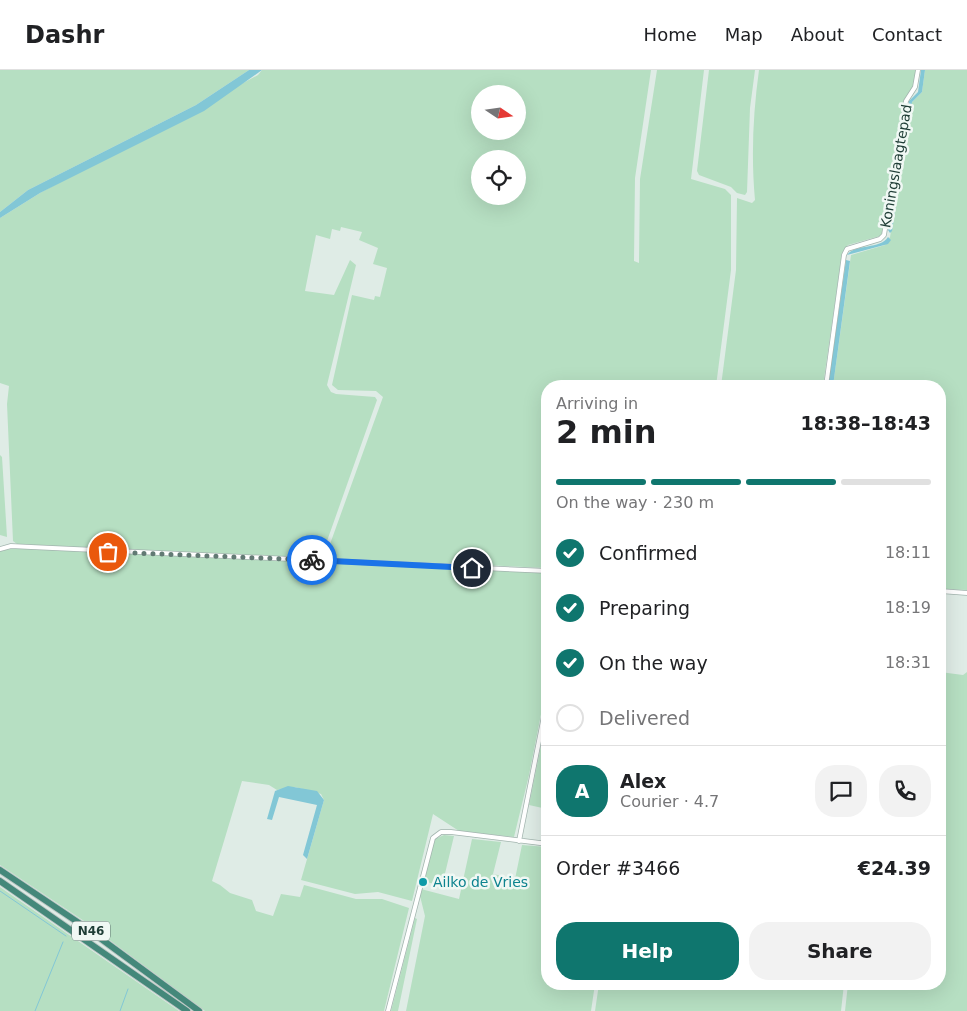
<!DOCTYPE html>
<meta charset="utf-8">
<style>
body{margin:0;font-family:"DejaVu Sans",sans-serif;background:#f2f2f2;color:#202124;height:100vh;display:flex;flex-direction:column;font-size:19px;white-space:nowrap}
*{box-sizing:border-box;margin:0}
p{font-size:16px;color:#757577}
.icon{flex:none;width:28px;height:28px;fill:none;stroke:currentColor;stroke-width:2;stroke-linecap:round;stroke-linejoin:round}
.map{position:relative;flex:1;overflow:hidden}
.details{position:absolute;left:541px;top:310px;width:405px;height:610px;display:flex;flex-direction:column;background:#fff;border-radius:20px;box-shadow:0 5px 20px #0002}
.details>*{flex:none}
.needle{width:32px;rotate:103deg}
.tools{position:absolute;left:471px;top:15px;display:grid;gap:10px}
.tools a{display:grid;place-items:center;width:55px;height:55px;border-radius:50%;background:#fff;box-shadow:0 5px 20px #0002;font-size:25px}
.pin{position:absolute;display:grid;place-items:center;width:42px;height:42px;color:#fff;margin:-21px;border:2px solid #fff;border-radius:50%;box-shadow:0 1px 5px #0007}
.courier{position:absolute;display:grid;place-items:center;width:50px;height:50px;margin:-25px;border:4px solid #1a73e8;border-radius:50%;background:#fff;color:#222;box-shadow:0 1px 6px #0007}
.summary em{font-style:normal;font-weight:800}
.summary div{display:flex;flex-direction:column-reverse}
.summary{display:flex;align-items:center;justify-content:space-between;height:85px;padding:0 15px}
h1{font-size:32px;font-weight:800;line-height:38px}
.bar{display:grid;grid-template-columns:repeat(4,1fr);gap:8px 5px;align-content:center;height:60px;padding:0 15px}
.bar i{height:6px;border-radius:4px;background:#e0e0e0}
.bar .selected{background:#0f766e}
.bar p{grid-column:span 4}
.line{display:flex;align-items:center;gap:12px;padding:0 15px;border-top:1px solid #e0e0e0}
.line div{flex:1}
.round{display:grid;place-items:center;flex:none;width:52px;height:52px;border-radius:20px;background:#f2f2f2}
ol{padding:0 15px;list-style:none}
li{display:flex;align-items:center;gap:15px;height:55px}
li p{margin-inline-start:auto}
li .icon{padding:5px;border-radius:50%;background:#0f766e;color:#fff;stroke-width:4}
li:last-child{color:#757577}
li i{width:28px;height:28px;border:2px solid #e0e0e0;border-radius:50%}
.cta{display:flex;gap:10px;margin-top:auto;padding:10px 15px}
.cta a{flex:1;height:58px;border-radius:20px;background:#0f766e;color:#fff;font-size:20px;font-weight:800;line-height:58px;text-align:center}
.cta a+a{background:#f2f2f2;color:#202124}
header{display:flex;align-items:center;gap:30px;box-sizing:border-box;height:70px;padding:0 25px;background:#fff;border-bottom:1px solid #e0e0e0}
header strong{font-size:24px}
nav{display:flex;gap:28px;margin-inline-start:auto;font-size:18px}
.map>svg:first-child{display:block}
</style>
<header>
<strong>Dashr</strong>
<nav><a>Home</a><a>Map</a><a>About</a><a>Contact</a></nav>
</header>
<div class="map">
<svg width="967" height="941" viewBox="0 0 967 941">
<rect width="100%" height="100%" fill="#dfece6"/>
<path fill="#b6dfc2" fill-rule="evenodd" d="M0,0H249L196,35L28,120L0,142Z
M262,0H651L635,108L634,191L639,193L640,109L657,0H704L691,109L725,119L731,125V200L716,316H548L547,498L325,488L383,327L376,321L338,320L332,315L352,225L374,230L375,226L380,227L387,198L373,194L378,178L359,170L362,162L341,157L340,161L332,159L330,169L316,165L305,221L334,225L350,190L356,195L327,315L331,322L336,324L375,327L377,330L321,488L211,485L17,474L13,471L7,334L9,316L0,313V148L40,123L258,5ZM480,24H518V61H480ZM480,89H518V126H480Z
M709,0H755L750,38L747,122L745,125L737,123L731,117L699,105L697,101Z
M759,0H916L914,16L905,28L882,163L880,166L848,175L842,183L823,316H721L736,200L737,128L752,133L755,130C751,87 753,43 759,0Z
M925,0H967V520L940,519V316H833L851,185L885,175L890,167L912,32L922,22Z
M0,385L2,387L7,467L0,465Z
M16,478L547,502V614L529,705L514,767L459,761L433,744L412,831L378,822L355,824L301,810L324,730L321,724L295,717L277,720L269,715L242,711L212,811L220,815L230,823L252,830L256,841L273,846L281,824L300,827L304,815L356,829H382L409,838L384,941H205L84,851L0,795V481Z
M940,602L963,605L967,602V941H845L848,914H940Z
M547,646V739L529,735Z
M444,765L454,766L442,816L423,811L435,769Z
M472,769L501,772L493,804L515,809L522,775L547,777L548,914H595L591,941H406L425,846L420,826L421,819L459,829Z
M0,817L179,941H0Z
M415,848L417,849L398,941H391Z
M599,914H844L841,941H595Z"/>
<path fill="#82c7d6" d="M249,0H262L204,41L40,123L0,148V142L28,120L196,35Z
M921,0H925L922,22L912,32L892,161L890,163L888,160L909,31L918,22Z
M888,167L891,170L888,174L847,185C856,173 880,180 888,167Z
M846,190L850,191L833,316H828Z
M288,716L317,721L324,730L307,789L303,785L317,735L279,727L272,750L267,749L275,721Z"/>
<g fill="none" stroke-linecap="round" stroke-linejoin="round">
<path stroke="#82c7d6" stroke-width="1" d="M0,821L66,866
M35,941L63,872
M120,941L128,919"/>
<g stroke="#a2b4ae" stroke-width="5.5">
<path id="minor" d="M826,316L844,185L847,179L880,169L884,165L906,31L915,17L918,0
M0,479L11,476L31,477L548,501
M940,521L967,523
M519,771L548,626
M388,941L433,768L441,762H451L548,774"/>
</g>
<g stroke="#c0c9c7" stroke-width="8">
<path id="trunk" d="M0,800L85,857L199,941
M0,811L187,941"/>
</g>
<use href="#minor" stroke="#fff" stroke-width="4"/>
<use href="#trunk" stroke="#44887a" stroke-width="6"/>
</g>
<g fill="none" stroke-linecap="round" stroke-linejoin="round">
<path stroke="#627a74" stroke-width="5" stroke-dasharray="0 9" d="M108,482L312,490"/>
<path stroke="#1a73e8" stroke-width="6" d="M312,490L472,498"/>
</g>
<circle fill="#0f9aa8" stroke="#f0f8f4" stroke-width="2" cx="423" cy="812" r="5"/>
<g text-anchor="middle" stroke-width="5" stroke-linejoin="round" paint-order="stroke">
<rect fill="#f0f8f4" stroke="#5e756f" stroke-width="1" x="72" y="851.5" width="38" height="19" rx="4"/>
<g font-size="12" font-weight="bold" fill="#1f3d36">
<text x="91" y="865">N46</text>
</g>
<g font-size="14" fill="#1f3d36" stroke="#f0f8f4">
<text transform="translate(896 96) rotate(-80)" y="5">Koningslaagtepad</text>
</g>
<g font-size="14" fill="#0d838f" stroke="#f0f8f4" text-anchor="start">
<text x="433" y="817">Ailko de Vries</text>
</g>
</g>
</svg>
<div class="tools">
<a><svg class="needle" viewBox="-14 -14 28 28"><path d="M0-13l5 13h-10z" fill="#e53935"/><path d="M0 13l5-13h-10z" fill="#757577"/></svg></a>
<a><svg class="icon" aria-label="locate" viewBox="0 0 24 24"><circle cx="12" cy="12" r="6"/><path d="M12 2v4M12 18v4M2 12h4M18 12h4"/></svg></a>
</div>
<div class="pin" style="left:108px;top:482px;background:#ea580c"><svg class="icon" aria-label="bag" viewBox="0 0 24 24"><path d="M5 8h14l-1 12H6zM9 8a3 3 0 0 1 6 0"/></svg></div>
<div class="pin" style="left:472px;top:498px;background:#1f2937"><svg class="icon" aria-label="home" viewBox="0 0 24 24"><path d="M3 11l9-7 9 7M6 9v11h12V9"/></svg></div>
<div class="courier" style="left:312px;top:490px"><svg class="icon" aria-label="bike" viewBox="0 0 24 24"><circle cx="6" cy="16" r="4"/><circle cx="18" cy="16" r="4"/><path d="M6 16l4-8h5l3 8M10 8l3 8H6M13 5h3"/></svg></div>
<section class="details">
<div class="summary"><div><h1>2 min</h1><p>Arriving in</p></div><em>18:38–18:43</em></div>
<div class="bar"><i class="selected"></i><i class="selected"></i><i class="selected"></i><i></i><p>On the way · 230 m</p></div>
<ol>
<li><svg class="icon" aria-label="check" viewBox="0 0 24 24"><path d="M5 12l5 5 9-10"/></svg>Confirmed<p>18:11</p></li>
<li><svg class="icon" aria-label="check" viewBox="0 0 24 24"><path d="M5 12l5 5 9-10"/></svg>Preparing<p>18:19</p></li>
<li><svg class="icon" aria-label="check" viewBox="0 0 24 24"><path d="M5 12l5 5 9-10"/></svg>On the way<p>18:31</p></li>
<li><i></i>Delivered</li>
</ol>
<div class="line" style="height:90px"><b class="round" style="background:#0f766e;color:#fff">A</b><div><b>Alex</b><p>Courier · 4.7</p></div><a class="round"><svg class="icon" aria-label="chat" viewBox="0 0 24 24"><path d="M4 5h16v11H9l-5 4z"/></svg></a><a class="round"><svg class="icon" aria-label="phone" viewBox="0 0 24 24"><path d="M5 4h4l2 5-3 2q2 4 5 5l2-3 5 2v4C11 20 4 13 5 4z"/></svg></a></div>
<div class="line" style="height:65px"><div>Order #3466</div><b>€24.39</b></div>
<div class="cta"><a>Help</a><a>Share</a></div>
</section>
</div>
